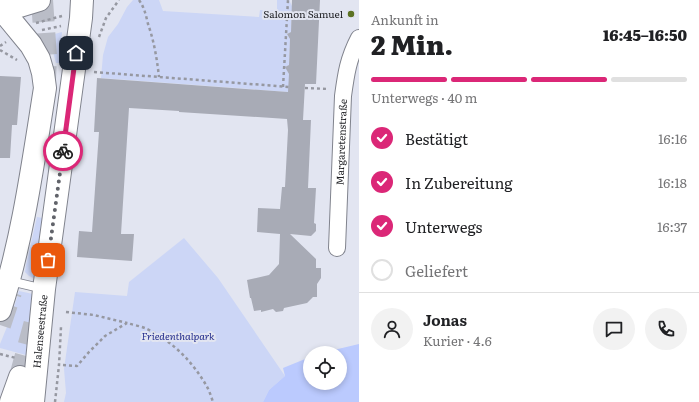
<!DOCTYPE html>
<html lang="de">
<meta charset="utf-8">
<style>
body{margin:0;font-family:Literata,serif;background:#f2f2f2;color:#202124;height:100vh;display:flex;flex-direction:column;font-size:15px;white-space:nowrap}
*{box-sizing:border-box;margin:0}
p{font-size:13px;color:#757577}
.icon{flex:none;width:22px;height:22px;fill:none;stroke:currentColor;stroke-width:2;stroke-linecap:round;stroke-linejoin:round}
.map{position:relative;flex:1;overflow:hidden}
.sheet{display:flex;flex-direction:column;background:#fff;width:340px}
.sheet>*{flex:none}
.tools{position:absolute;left:303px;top:346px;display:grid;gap:8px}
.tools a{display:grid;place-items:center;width:44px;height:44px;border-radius:50%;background:#fff;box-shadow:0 2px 6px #0003;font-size:20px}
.pin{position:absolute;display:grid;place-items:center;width:34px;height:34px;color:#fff;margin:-17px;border-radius:8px;box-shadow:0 2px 6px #0006}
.courier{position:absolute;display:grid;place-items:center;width:40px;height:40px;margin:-20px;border:3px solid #db2777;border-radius:50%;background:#fff;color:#222;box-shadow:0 1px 5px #0007}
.head em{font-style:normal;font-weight:800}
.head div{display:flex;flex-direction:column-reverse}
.head{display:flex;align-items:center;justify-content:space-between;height:68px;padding:0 12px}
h1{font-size:26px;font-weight:800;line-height:30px}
.bar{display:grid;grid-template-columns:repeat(4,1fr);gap:6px 4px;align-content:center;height:48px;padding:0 12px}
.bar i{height:5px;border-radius:3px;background:#e0e0e0}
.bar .selected{background:#db2777}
.bar p{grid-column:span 4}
.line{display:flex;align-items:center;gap:10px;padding:0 12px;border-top:1px solid #e0e0e0}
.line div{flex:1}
.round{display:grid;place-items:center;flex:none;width:42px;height:42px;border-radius:21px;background:#f2f2f2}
ol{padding:0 12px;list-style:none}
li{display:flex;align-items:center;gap:12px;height:44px}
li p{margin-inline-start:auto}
li .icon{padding:4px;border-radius:50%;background:#db2777;color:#fff;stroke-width:4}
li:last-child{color:#757577}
li i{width:22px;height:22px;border:2px solid #e0e0e0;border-radius:50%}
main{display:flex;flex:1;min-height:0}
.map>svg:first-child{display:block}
</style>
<main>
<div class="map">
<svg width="359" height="402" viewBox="0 0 359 402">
<rect width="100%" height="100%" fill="#e2e5f1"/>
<path fill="#ccd6f6" d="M133,0H159L163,11L259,17L260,10L277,11V0H289L292,6L291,32L287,34L290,39L289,65L286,67L289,74V92L101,78L103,55L108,37L118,24L127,7Z
M62,32L59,63H56L52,48L47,36Z
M37,217L43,218L36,276L33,278L29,276L25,272L26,265Z
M184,238L218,278L285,376L269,390L263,402H64L66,393L64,369L75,292L127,296L129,282Z
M19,291L33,294L26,355L0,348V344L11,317Z"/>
<path fill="#bbcafe" d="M359,344V402H263L269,390L285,376L283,368L310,357V383H340V353H321Z"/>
<path fill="#a8abb6" d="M292,0H320L316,84H305L303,120H311L308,188H316L314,223L316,224V231L311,236L290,234L316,259V268H321V278L317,284V297H313L307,303L284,308L283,311L276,312L273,309L261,312V310L254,311L251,298H250L247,280L269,275L279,264L280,234L257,232L258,208L280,209L282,187H285L288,130L287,119L179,112V111L129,108L121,234H134L132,261L77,257L79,231L92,232L99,132H94L97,78L288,92L289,74L285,67L289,65L290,39L287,34L291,32Z
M0,76L21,77L17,125H12L10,158H0Z"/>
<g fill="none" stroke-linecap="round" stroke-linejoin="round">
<path stroke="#babdc7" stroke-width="22" stroke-dasharray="22 11" stroke-linecap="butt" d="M42,0L46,57L45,79
M0,325L11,292
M20,377L35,322"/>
<g stroke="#80838d" stroke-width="10">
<path id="service" d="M10,281L44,289"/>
</g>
<g stroke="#80838d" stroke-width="18">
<g id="minor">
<path id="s1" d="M337,248L343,96C346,74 348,59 359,38"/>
</g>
</g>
<g stroke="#80838d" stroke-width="24">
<g id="secondary">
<path d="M0,12L39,0"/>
<path d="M0,310C23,238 33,163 45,88L43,73L39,59L31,45L3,11L0,0"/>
<path id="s2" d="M33,402L44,289L81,18L82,0"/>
</g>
</g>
<g stroke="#80838d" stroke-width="24">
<path id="motorway" d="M11,402L20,377"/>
</g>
<path stroke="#9698a1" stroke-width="2.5" stroke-dasharray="3 3" stroke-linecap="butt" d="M139,0C144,7 146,15 148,24C154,41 157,59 159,77
M36,23L62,16
M42,30L61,26
M99,37L106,18L119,0
M0,46L6,42
M0,50L17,60
M94,72L290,87
M283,87L288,0
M305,88L329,89
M66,312L94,315L127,323
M0,354L16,358
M63,365L77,366L89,352L105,336L127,323C133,325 141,326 147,329C172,341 192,361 206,385C209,390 211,396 213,402
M55,402L59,365L61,327"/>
<use href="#service" stroke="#fff" stroke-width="8"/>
<use href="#minor" stroke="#fff" stroke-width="16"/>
<use href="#secondary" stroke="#fff" stroke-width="22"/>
<use href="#motorway" stroke="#fff" stroke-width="22"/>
</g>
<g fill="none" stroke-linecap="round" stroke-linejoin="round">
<path stroke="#61636a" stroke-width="4" stroke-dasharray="0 7.2" d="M48,260L63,151"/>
<path stroke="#db2777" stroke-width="5" d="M63,151L76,53"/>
</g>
<circle fill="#5c7223" stroke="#e2e5f1" stroke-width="1.5" cx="351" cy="14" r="4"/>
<g text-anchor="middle" stroke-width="4" stroke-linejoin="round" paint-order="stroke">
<g font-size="10" fill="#1c1d21" stroke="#e2e5f1" text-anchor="end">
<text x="343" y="18">Salomon Samuel</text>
</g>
<g font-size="10" fill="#1c1d21" stroke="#e2e5f1">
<text dy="4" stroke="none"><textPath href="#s1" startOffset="106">Margaretenstraße</textPath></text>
<text dy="4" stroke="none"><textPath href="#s2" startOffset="71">Halenseestraße</textPath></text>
</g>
<g font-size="10" font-style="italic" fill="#262f8d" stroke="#e2e5f1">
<text x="178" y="340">Friedenthalpark</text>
</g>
</g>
</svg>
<div class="tools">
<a><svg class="icon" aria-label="locate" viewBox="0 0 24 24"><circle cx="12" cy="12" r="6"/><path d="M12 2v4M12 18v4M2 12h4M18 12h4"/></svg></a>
</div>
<div class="pin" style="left:48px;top:260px;background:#ea580c"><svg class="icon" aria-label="bag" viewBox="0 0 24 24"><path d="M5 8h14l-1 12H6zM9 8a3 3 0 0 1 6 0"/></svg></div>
<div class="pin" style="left:76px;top:53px;background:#1f2937"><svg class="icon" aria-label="home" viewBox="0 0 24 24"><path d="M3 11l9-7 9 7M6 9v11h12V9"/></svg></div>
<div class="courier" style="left:63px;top:151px"><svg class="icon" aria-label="bike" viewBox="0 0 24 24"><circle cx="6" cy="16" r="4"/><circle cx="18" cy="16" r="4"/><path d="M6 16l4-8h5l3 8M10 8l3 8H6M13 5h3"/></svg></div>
</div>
<section class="sheet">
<div class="head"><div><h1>2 Min.</h1><p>Ankunft in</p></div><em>16:45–16:50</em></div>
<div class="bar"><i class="selected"></i><i class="selected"></i><i class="selected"></i><i></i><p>Unterwegs · 40 m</p></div>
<ol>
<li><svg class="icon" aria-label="check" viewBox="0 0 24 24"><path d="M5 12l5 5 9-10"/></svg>Bestätigt<p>16:16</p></li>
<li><svg class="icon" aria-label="check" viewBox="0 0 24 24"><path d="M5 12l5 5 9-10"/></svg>In Zubereitung<p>16:18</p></li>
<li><svg class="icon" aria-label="check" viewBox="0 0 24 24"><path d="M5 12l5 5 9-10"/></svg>Unterwegs<p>16:37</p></li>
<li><i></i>Geliefert</li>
</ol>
<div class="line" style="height:72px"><a class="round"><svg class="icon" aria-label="person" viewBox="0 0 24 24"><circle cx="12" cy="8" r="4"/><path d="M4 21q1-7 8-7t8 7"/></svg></a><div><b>Jonas</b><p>Kurier · 4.6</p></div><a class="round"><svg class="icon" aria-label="chat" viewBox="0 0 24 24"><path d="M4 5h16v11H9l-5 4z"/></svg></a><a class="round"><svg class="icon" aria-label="phone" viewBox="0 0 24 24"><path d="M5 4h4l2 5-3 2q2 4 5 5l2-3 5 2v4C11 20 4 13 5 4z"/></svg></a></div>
</section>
</main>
